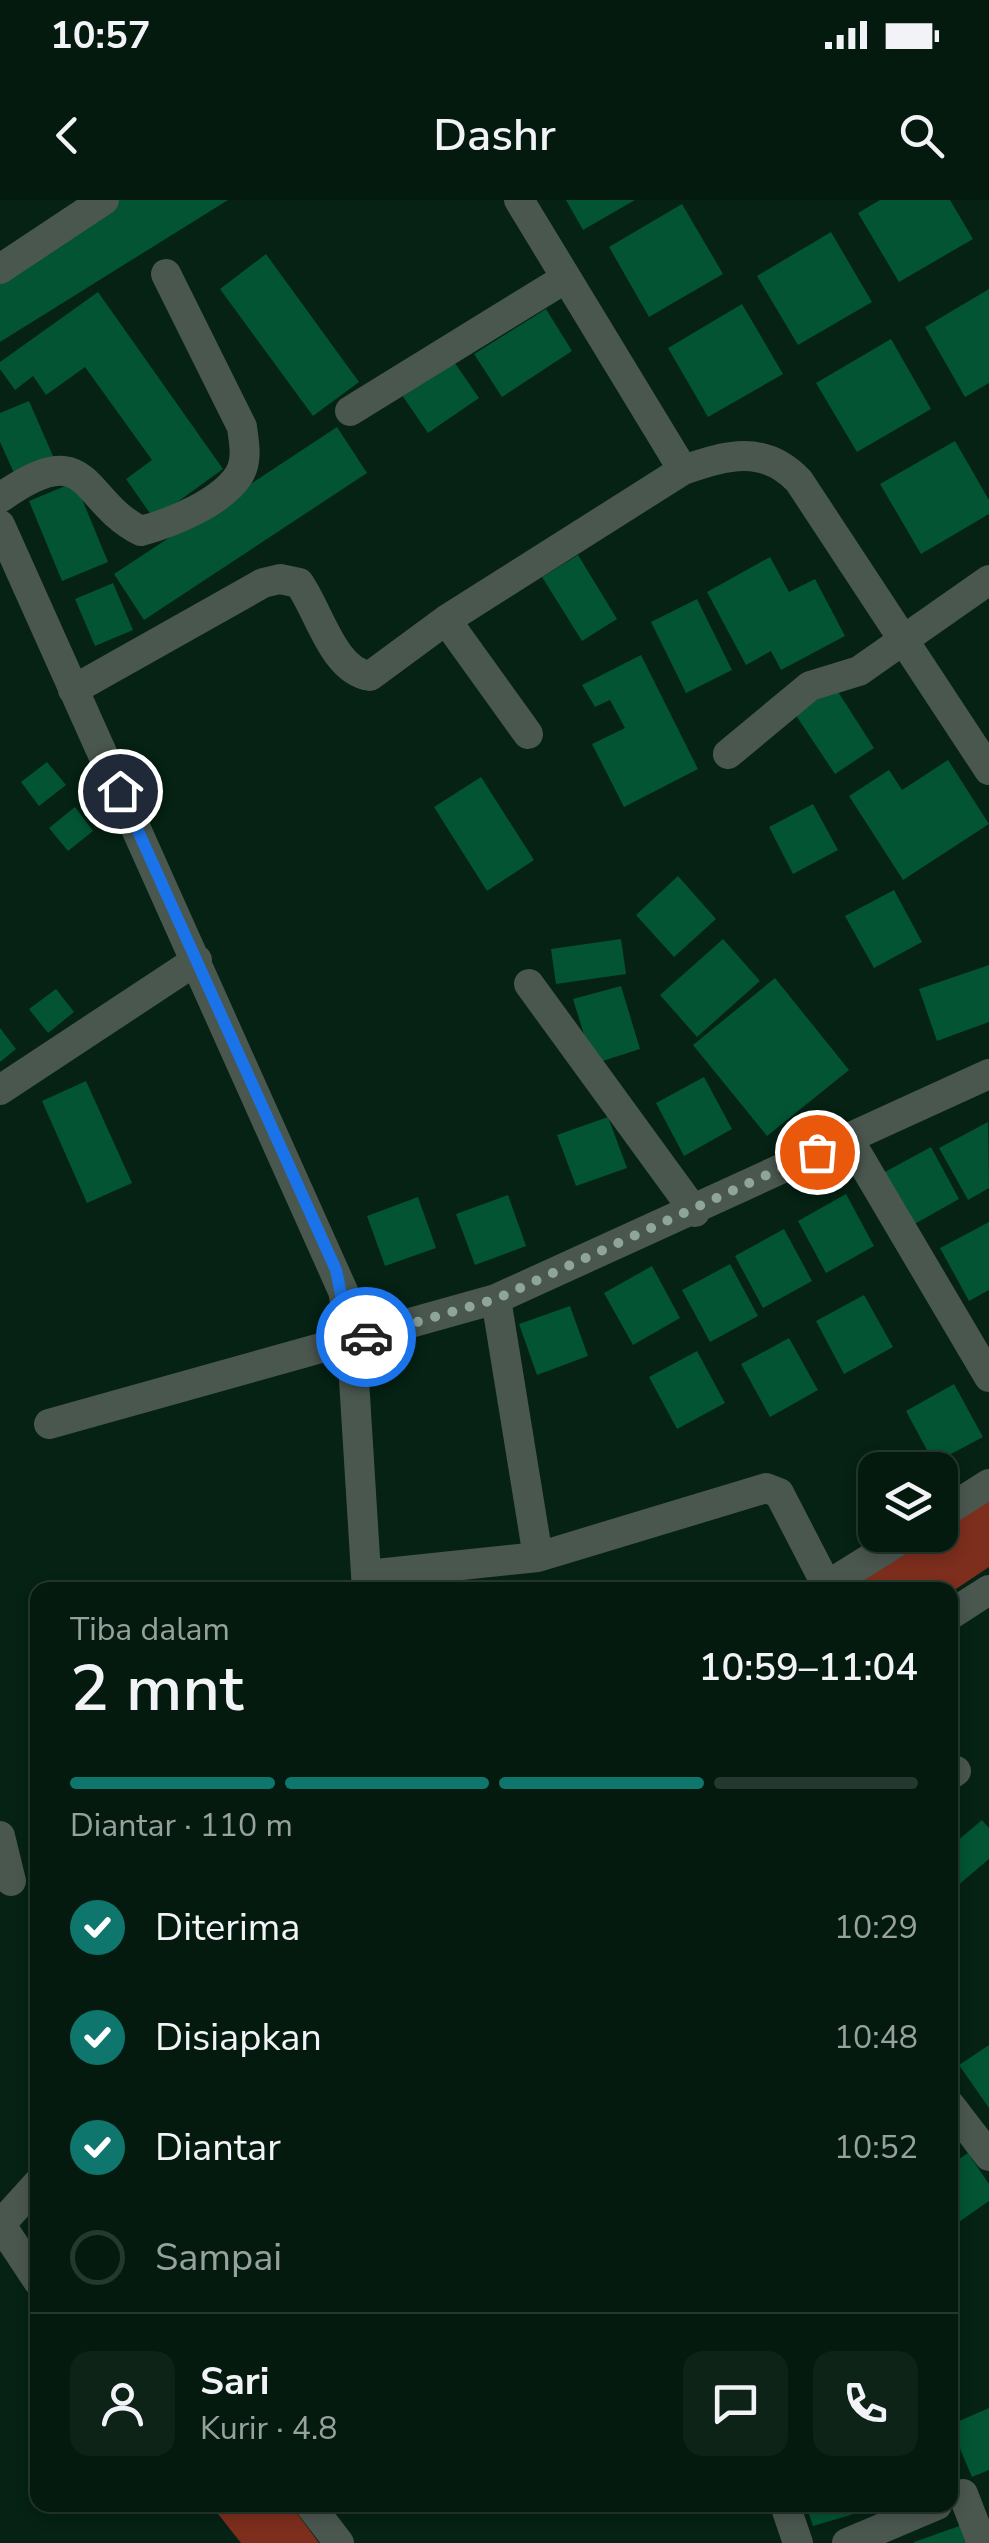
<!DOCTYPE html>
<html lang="id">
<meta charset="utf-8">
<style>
body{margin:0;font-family:"Nunito Sans",sans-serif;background:#0d2318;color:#f1f3f6;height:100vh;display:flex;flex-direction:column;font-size:38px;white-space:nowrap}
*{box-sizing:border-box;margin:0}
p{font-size:32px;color:#97a19e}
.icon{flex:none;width:55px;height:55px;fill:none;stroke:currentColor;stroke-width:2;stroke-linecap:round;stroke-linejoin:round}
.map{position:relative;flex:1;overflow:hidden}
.side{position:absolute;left:30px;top:1382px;width:928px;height:930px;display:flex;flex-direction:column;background:#041a0f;border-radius:20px;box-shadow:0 5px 15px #0003,0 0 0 2px #25382f}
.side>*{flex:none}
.fabs{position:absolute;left:858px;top:1252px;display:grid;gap:20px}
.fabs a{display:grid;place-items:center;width:100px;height:100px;border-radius:20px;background:#041a0f;box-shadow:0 5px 15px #0003,0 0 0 2px #25382f;font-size:50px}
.pin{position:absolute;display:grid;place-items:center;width:85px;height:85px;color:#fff;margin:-42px;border:5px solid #fff;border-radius:50%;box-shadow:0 2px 10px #0007}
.courier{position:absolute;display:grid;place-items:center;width:100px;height:100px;margin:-50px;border:8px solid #1a73e8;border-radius:50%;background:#fff;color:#222;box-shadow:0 2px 12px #0007}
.head em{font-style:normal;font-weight:600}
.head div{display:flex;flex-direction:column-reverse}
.head{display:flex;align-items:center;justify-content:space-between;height:170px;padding:0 40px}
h1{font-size:65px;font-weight:600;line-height:75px}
.bar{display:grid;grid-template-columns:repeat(4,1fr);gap:15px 10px;align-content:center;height:120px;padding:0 40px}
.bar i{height:12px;border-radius:8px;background:#25382f}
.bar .selected{background:#0f766e}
.bar p{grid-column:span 4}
.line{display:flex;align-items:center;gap:25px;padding:0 40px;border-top:2px solid #25382f}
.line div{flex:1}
.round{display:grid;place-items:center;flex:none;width:105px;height:105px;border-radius:20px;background:#0d2318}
ol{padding:0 40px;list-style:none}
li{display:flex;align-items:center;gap:30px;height:110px}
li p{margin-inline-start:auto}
li .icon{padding:10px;border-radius:50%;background:#0f766e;color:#fff;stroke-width:4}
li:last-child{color:#97a19e}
li i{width:55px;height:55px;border:5px solid #25382f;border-radius:50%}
.status{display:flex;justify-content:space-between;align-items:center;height:70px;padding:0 50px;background:#041a0f;direction:ltr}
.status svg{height:28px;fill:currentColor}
header{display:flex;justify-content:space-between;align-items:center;height:130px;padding:0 40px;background:#041a0f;font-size:45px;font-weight:600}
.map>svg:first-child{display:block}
</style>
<div class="status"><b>10:57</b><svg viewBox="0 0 49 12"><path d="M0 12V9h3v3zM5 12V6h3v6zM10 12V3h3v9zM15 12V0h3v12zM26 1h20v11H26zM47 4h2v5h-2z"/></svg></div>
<header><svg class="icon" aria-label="back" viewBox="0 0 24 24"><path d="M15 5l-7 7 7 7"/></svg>Dashr<svg class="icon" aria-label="search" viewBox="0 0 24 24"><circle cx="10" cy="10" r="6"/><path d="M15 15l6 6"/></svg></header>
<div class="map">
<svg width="989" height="2343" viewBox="0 0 989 2343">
<rect width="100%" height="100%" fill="#052214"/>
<path fill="#7d2e1d" d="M989,1301V1367L950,1393L844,1390Z
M211,2305H291L319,2343H241Z"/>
<path fill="#025433" d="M115,0H228L0,142V72Z
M566,0H635L583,30Z
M880,0H950L973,39L899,82L858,13Z
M682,4L723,74L649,117L609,47Z
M831,32L872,102L798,145L757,76Z
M266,54L359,182L313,216L220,89Z
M989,89V183L965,197L925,127Z
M98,92L223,269L154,319L126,279L152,260L85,167L46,195L33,176L15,190L0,169V162Z
M742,104L783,174L708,217L668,148Z
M546,109L572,151L502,197L474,154Z
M891,139L931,209L857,252L816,183Z
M448,153L479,198L428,233L397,188Z
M29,201L53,256L14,273L0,242V213Z
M337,227L367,273L144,420L114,374Z
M955,241L989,300V314L921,354L880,284Z
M75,282L108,362L62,381L29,301Z
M578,355L617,419L582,441L542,377Z
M770,357L789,392L815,379L845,436L781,470L771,451L746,465L707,392Z
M113,383L133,430L95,446L75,399Z
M697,399L732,470L686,493L651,422Z
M641,455L698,569L624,607L592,544L625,528L610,500L595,507L582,485Z
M835,487L874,548L835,574L795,514Z
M948,560L989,624L903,680L849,596L889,570L902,590Z
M47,562L66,585L39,606L21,582Z
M481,577L534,660L487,691L434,607Z
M813,604L838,650L793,674L769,627Z
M75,607L93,631L68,651L49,628Z
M678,676L716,719L674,757L636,715Z
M894,690L922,742L874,768L845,716Z
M621,739L626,774L556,784L551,749Z
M723,739L760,781L697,837L660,795Z
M989,765V822L937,841L919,789Z
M775,778L849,870L767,936L693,845Z
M621,786L640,849L593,864L573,799Z
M56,789L74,812L48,833L29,809Z
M0,828L16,849L0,862Z
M704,877L732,929L684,956L656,903Z
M86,881L132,983L87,1003L42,901Z
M608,917L627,968L576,986L557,935Z
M988,922L989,988L968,1000L939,948Z
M931,947L959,999L911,1026L883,973Z
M846,994L874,1046L826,1073L798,1021Z
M508,995L526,1046L475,1065L456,1014Z
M418,997L436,1048L385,1066L367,1016Z
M989,1022V1090L969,1101L940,1048Z
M784,1029L812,1081L763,1108L735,1056Z
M730,1064L758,1116L710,1142L682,1090Z
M652,1066L680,1118L633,1145L604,1093Z
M864,1095L893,1147L844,1174L816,1121Z
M570,1106L588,1156L537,1175L519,1124Z
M789,1138L818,1190L770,1217L741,1164Z
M697,1151L725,1203L677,1229L649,1177Z
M954,1184L983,1237L934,1263L906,1211Z
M982,1620L989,1628V1659L950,1692V1647Z
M989,1845V1908L959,1865Z
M968,1953L989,1984V2001L956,2024L950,2015V1965Z
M989,2208V2270L972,2277L950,2225Z
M806,2305H881V2306L813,2326Z
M968,2323L976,2343H914V2342Z"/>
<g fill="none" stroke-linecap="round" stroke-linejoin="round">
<path stroke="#4a574f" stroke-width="30" d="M519,0L683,270C727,255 764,244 799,281L989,570
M0,69L104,0
M350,211L566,78
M0,298C92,233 80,301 141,331C171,323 221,303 239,275C248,260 244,243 242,227L166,74
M0,325L343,1091L351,1131L367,1390
M446,420L528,534
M73,490L263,383L280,379L299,383C319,411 333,471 370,476L446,420L683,270
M728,554L810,486L859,471L989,380
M529,784L695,1012
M0,890L197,760
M848,938L989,1177
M496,1099L538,1357
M49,1224L496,1099L989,874
M940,1315L989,1284
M367,1375L538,1357L766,1288L779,1293L827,1386
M820,1390L908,1335
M950,1415L989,1390
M950,1575L956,1571
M0,1636L11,1681
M950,1905L989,1956
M0,2025L38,1983
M1,2025L38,2081
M963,2294L982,2343
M310,2305L339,2343
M785,2305L798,2343
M847,2343L937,2305"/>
</g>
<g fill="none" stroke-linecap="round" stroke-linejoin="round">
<path stroke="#8fa599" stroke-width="10" stroke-dasharray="0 18" d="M366,1137L496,1099L817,952"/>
<path stroke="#1a73e8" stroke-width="12" d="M120,591L336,1070L351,1142L366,1137"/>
</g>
</svg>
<div class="fabs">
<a><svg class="icon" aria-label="layers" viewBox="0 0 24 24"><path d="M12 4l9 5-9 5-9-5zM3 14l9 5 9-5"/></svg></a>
</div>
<div class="pin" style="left:817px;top:952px;background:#ea580c"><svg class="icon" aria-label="bag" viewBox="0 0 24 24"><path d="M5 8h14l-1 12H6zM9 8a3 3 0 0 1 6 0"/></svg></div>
<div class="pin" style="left:120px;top:591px;background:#1f2937"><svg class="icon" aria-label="home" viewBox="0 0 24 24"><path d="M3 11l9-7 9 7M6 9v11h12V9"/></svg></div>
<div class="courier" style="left:366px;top:1137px"><svg class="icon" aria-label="car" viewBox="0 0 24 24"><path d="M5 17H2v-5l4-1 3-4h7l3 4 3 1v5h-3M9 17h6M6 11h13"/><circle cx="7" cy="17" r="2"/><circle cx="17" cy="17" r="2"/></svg></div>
<section class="side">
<div class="head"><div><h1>2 mnt</h1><p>Tiba dalam</p></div><em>10:59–11:04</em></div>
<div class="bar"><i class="selected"></i><i class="selected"></i><i class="selected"></i><i></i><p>Diantar · 110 m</p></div>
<ol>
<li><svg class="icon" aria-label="check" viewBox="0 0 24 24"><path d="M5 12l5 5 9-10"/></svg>Diterima<p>10:29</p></li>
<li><svg class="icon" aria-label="check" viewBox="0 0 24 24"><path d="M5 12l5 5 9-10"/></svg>Disiapkan<p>10:48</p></li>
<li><svg class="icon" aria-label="check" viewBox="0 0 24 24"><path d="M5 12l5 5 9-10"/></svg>Diantar<p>10:52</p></li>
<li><i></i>Sampai</li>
</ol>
<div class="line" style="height:180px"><a class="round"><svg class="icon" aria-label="person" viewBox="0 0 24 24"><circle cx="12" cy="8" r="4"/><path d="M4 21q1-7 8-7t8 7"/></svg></a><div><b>Sari</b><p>Kurir · 4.8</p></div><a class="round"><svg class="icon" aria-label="chat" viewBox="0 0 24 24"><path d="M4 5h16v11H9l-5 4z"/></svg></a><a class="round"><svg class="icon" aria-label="phone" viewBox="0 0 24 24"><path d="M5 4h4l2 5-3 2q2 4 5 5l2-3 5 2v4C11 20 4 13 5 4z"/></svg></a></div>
</section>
</div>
